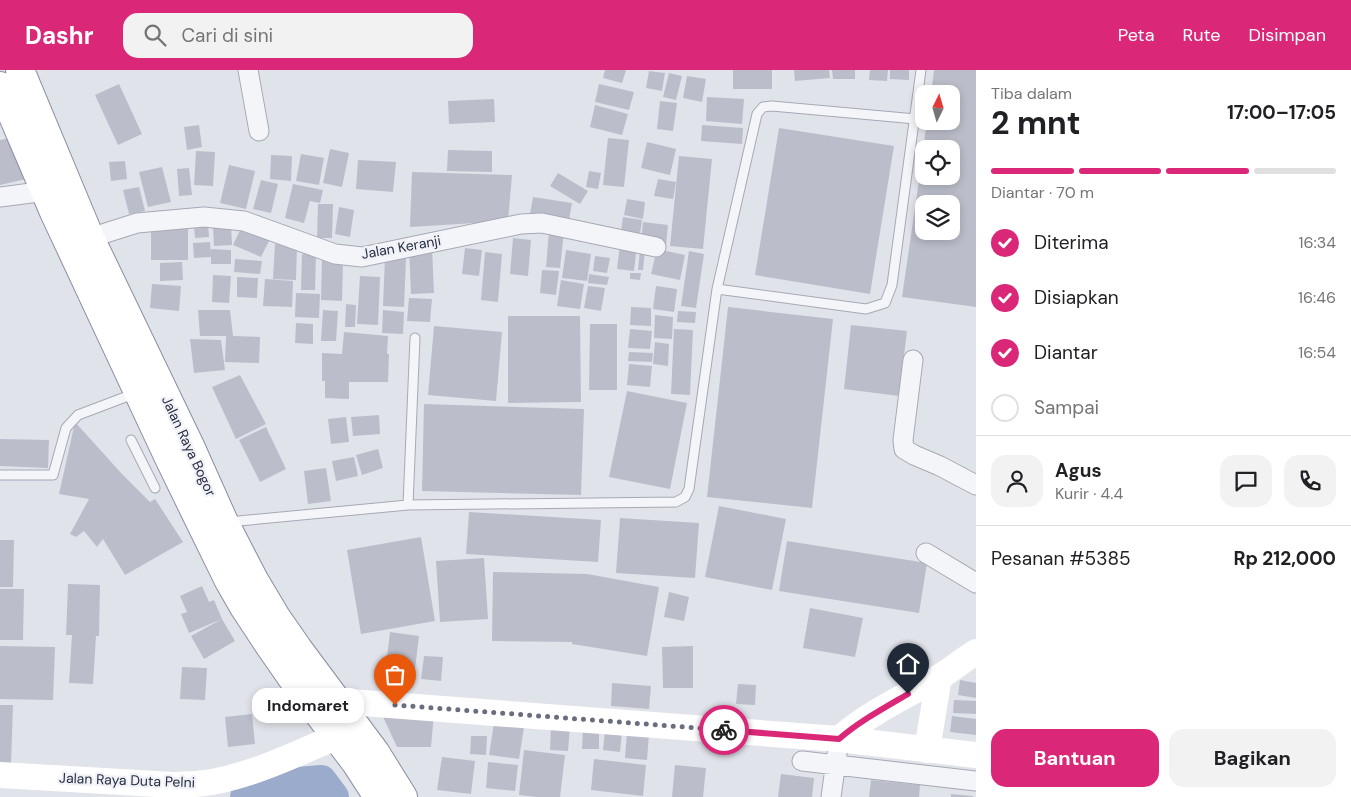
<!DOCTYPE html>
<html lang="id">
<meta charset="utf-8">
<style>
body{margin:0;font-family:"DM Sans",sans-serif;background:#f2f2f2;color:#202124;height:100vh;display:flex;flex-direction:column;font-size:19px;white-space:nowrap}
*{box-sizing:border-box;margin:0}
p{font-size:16px;color:#757577}
.icon{flex:none;width:28px;height:28px;fill:none;stroke:currentColor;stroke-width:2;stroke-linecap:round;stroke-linejoin:round}
.map{position:relative;flex:1;overflow:hidden}
.side{display:flex;flex-direction:column;background:#fff;width:375px}
.side>*{flex:none}
.needle{width:32px;rotate:5deg}
.fabs{position:absolute;left:915px;top:15px;display:grid;gap:10px}
.fabs a{display:grid;place-items:center;width:45px;height:45px;border-radius:10px;background:#fff;box-shadow:0 2px 8px #0003;font-size:25px}
.pin{position:absolute;display:grid;place-items:center;width:42px;height:42px;color:#fff;margin:-51px -21px;border-radius:50% 50% 50% 0;rotate:-45deg;box-shadow:0 0 5px #0007}
.pin .icon{rotate:45deg}
.courier{position:absolute;display:grid;place-items:center;width:50px;height:50px;margin:-25px;border:4px solid #db2777;border-radius:50%;background:#fff;color:#222;box-shadow:0 1px 6px #0007}
.bubble{position:absolute;height:35px;border-radius:15px;background:#fff;box-shadow:0 2px 8px #0003;font-size:16px;font-weight:700;line-height:35px;text-align:center}
.overview em{font-style:normal;font-weight:700}
.overview div{display:flex;flex-direction:column-reverse}
.overview{display:flex;align-items:center;justify-content:space-between;height:85px;padding:0 15px}
h1{font-size:32px;font-weight:700;line-height:38px}
.bar{display:grid;grid-template-columns:repeat(4,1fr);gap:8px 5px;align-content:center;height:60px;padding:0 15px}
.bar i{height:6px;border-radius:4px;background:#e0e0e0}
.bar .on{background:#db2777}
.bar p{grid-column:span 4}
.line{display:flex;align-items:center;gap:12px;padding:0 15px;border-top:1px solid #e0e0e0}
.line div{flex:1}
.round{display:grid;place-items:center;flex:none;width:52px;height:52px;border-radius:15px;background:#f2f2f2}
ol{padding:0 15px;list-style:none}
li{display:flex;align-items:center;gap:15px;height:55px}
li p{margin-inline-start:auto}
li .icon{padding:5px;border-radius:50%;background:#db2777;color:#fff;stroke-width:4}
li:last-child{color:#757577}
li i{width:28px;height:28px;border:2px solid #e0e0e0;border-radius:50%}
.action{display:flex;gap:10px;margin-top:auto;padding:10px 15px}
.action a{flex:1;height:58px;border-radius:15px;background:#db2777;color:#fff;font-size:20px;font-weight:700;line-height:58px;text-align:center}
.action a+a{background:#f2f2f2;color:#202124}
header{display:flex;align-items:center;gap:30px;box-sizing:border-box;height:70px;padding:0 25px;background:#db2777;color:#fff}
header strong{font-size:24px}
nav{display:flex;gap:28px;margin-inline-start:auto;font-size:18px}
.search{width:350px;height:45px;background:#f2f2f2;display:flex;align-items:center;gap:12px;box-sizing:border-box;padding:0 18px;border-radius:15px;color:#757577;font-size:19px}
main{display:flex;flex:1;min-height:0}
.map>svg:first-child{display:block}
</style>
<header>
<strong>Dashr</strong>
<div class="search"><svg class="icon" aria-label="search" viewBox="0 0 24 24"><circle cx="10" cy="10" r="6"/><path d="M15 15l6 6"/></svg>Cari di sini</div>
<nav><a>Peta</a><a>Rute</a><a>Disimpan</a></nav>
</header>
<main>
<div class="map">
<svg width="976" height="727" viewBox="0 0 976 727">
<rect width="100%" height="100%" fill="#e1e3ea"/>
<g fill="none" stroke-linecap="round" stroke-linejoin="round">
<path stroke="#9aabcc" stroke-width="32" d="M246,727L287,714L321,711L333,727"/>
</g>
<path fill="#bbbeca" fill-rule="evenodd" d="M605,0H626L622,13L603,8Z
M733,0H772V19H733Z
M794,0H829L830,8L795,11Z
M832,0H855V9H833Z
M870,0H888L887,11L869,10Z
M890,0H909V10L890,9Z
M934,0H976V237L902,227L923,83H924V106H951V79H923L927,51H951V24H931ZM924,134H951V161H924Z
M649,1L665,3L662,21L646,18Z
M669,3L682,6L676,30L663,27Z
M687,6L706,9L702,32L683,28Z
M119,14L142,64L118,75L95,25Z
M599,14L634,22L629,40L595,32Z
M707,27L744,29L742,54L706,51Z
M494,29L495,52L449,54L448,31Z
M660,31L677,33L673,61L657,59Z
M595,35L628,44L622,65L590,57Z
M199,55L202,77L187,80L184,57Z
M702,55L743,58L742,74L701,71Z
M779,58L894,76L870,224L755,205Z
M15,67L26,109L0,115V70Z
M608,68L629,70L624,117L603,115Z
M647,72L676,79L670,105L641,98Z
M330,79L349,83L342,117L323,113Z
M448,80L492,81V102L447,101Z
M196,81L215,82L213,116L194,115Z
M301,84L324,88L319,115L296,111Z
M271,85L292,86L291,111L270,109Z
M679,86L712,89L703,179L670,176Z
M358,90L396,92L393,122L356,119Z
M125,91L127,109L111,111L109,92Z
M229,95L255,101L246,139L220,133Z
M162,97L171,132L148,137L139,102Z
M189,98L192,125L179,126L177,99Z
M589,101L601,103L598,119L586,117Z
M412,102L512,105L508,151L410,157Z
M558,103L588,121L580,134L550,116Z
M658,109L676,112L673,129L654,126Z
M261,110L278,114L271,143L253,139Z
M293,114L323,120L320,133L310,131L304,153L285,148Z
M139,117L145,141L129,144L123,120Z
M533,127L572,133L569,150L530,144Z
M627,129L645,132L643,149L624,145Z
M318,134H333L332,168H317Z
M339,137L354,140L350,167L335,164Z
M623,147L642,150L640,164L621,161Z
M643,152L668,155L666,176L641,173Z
M208,154L209,167L195,168L194,155Z
M151,155H188V190H151Z
M231,155L232,175L214,176L213,156Z
M242,156L270,169L261,187L233,175Z
M549,161L564,162L560,198L546,197Z
M513,168L531,170L528,206L510,204Z
M210,172L211,184V179L231,180V194H211V187L194,188L193,173Z
M275,174L297,176L296,210L273,209Z
M620,174L637,175L634,201L617,199Z
M409,178H432L434,223L411,224Z
M465,178L482,180L479,206L462,204Z
M657,179L685,185L680,210L651,204Z
M566,180L591,184L587,211L562,208Z
M640,180H645L643,200H638Z
M689,181L704,184L696,238L681,236Z
M485,182L502,184L498,232L481,230Z
M302,184L316,185L315,220H301Z
M595,186L610,188L607,203L593,201Z
M385,187L406,188L404,237L383,236Z
M235,189L262,191L260,204L234,202Z
M322,189L343,190L342,231L321,230Z
M182,192L183,210L160,211V193Z
M542,200L559,201L556,225L540,223Z
M630,203H641L640,210L630,209Z
M589,204L609,207L607,215L588,213Z
M213,205L231,206L229,233L212,232Z
M360,206L380,207L378,255L357,254Z
M237,207L258,208L257,228L237,227Z
M265,209L293,211L292,237L263,236Z
M561,210L584,214L580,239L557,236Z
M152,214L181,216L179,241L150,238Z
M588,216L605,218L601,241L584,238Z
M656,216L677,219L674,242L653,239Z
M296,223L320,224L319,248L295,247Z
M409,228L432,229L430,252L407,251Z
M346,234L356,235L355,257H345Z
M631,237L651,238V256L630,255Z
M728,237L833,249L812,438L707,427Z
M198,240H230L233,266L260,267L259,293L225,292L226,266H200Z
M323,240L338,241L336,271H321Z
M383,240L404,242L403,264L382,263Z
M678,241L696,242L695,253L677,252Z
M655,245L673,247L672,269L654,268Z
M508,246H580L581,332L508,333Z
M296,253L313,254V274L295,273Z
M590,254H617V320H589Z
M851,255L907,261L899,326L844,319Z
M434,256L502,262L496,331L428,325Z
M630,259L652,261L650,279L628,278Z
M674,259L693,260L690,325L671,324Z
M344,262L388,266L387,284H389L388,312H349V329L325,328V311H322V283L342,284Z
M190,269L221,270L225,300L194,303Z
M655,272L669,274L668,296L653,294Z
M629,282L653,283L652,292L628,291Z
M629,294L652,296L650,317L627,315Z
M240,305L266,354L236,369L212,317Z
M627,321L687,333L670,419L609,407Z
M424,334L584,339L581,425L422,421Z
M379,345L380,364L353,366L351,347Z
M346,347L349,372L331,374L328,349Z
M75,352L122,404L150,432L155,429L183,472L125,505L103,469L97,477L84,461L76,467L70,464L89,429L59,424Z
M266,357L286,399L260,412L239,370Z
M0,369L49,370L48,398L0,396Z
M378,379L383,398L362,405L356,385Z
M354,387L358,406L336,411L332,391Z
M326,398L331,431L308,434L304,401Z
M719,436L786,449L772,520L705,507Z
M469,442L601,450L598,492L466,484Z
M620,448L699,453L695,508L616,503Z
M421,467L435,551L361,564L347,480Z
M0,470H14L13,517H0Z
M787,471L927,493L919,543L779,521Z
M484,488L488,549L440,552L436,491Z
M493,502L587,504L659,517L647,586L572,574V572L492,571Z
M68,514L100,515L99,566H96L93,614L69,613L72,565H66Z
M202,516L209,532L214,530L222,549L189,563L181,544L187,542L180,526Z
M0,519H24L23,570H0Z
M669,522L689,527L684,551L664,547Z
M810,538L863,548L855,587L803,578Z
M222,549L235,571L204,589L191,566Z
M390,562L419,566L413,615L384,612Z
M0,576L55,577L53,630L0,629Z
M693,576V618H663L662,577Z
M424,586L443,587L441,611L421,609Z
M182,597L207,598L205,630L180,629Z
M960,610L976,613V628L958,625Z
M612,613L651,616L649,639L611,636Z
M738,614L756,615L755,635L736,634Z
M954,630L976,631V644L953,643Z
M0,635H13L11,694L0,693Z
M379,638L434,643L431,677H397Z
M252,644L255,674L228,677L225,647Z
M952,646L976,649V665L950,662Z
M494,653L524,657L519,689L489,685Z
M551,655L570,657L568,681L550,680Z
M583,657H599V679H582Z
M605,660L622,662L620,682L603,680Z
M627,662L649,664L647,690L625,688Z
M471,666H487L486,685L470,684Z
M524,680L565,685L560,727H537L519,725Z
M442,687L475,691L471,724L437,720Z
M594,689L646,695L643,726L591,720Z
M488,692L518,695L515,721L486,718Z
M675,695L706,698L703,727H672Z
M781,704L814,708L812,727H778Z
M871,710L920,715L919,727H869Z
M951,724L973,726V727H951Z"/>
<g fill="none" stroke-linecap="round" stroke-linejoin="round">
<g stroke="#a6a9b5" stroke-width="11">
<path id="lane" d="M717,219L866,239L885,233L892,215L921,0
M131,370L155,418
M0,405H53L66,358L78,345L136,323
M408,435L415,268
M228,452L408,435L676,432L685,427L689,419L717,219L757,44L763,37L772,36L916,49"/>
</g>
<g stroke="#a6a9b5" stroke-width="21">
<path id="street" d="M248,0L259,61
M0,127L46,121
M90,168L137,153L204,147L244,151L335,184L362,187L521,154L542,153L656,177
M913,290L903,370L904,379L914,385L940,396L976,415
M926,483L976,513
M802,691L976,711
M831,727L837,684"/>
</g>
<g stroke="#878ea1" stroke-width="30">
<path id="highway" d="M20,0L90,168L190,376L224,452L254,510L276,547L299,580L375,682L403,727
M0,16L54,142L168,386L201,454L229,511L244,537L269,575L294,611L356,693L378,727"/>
</g>
<use href="#lane" stroke="#f4f5f8" stroke-width="9"/>
<use href="#street" stroke="#f4f5f8" stroke-width="19"/>
<path stroke="#fff" stroke-width="26" d="M337,631L839,669L976,685
M839,669C869,643 904,627 938,608C951,600 963,590 976,582
M927,680L939,607
M0,705L173,715C186,715 199,714 212,712C255,704 296,684 336,667"/>
<use href="#highway" stroke="#fff" stroke-width="28"/>
</g>
<g fill="none" stroke-linecap="round" stroke-linejoin="round">
<path stroke="#696d7d" stroke-width="5" stroke-dasharray="0 9" d="M395,635L724,660"/>
<path stroke="#db2777" stroke-width="6" d="M724,660L839,669C860,651 884,638 908,624"/>
</g>
<g text-anchor="middle" stroke-width="4.5" stroke-linejoin="round" paint-order="stroke">
<g font-size="14" fill="#282e43" stroke="#f1f2f7">
<text transform="translate(401 177) rotate(-10)" y="5">Jalan Keranji</text>
<text transform="translate(189 376) rotate(65)" y="5">Jalan Raya Bogor</text>
<text transform="translate(127 710) rotate(2)" y="5">Jalan Raya Duta Pelni</text>
</g>
</g>
</svg>
<div class="fabs">
<a><svg class="needle" viewBox="-14 -14 28 28"><path d="M0-13l5 13h-10z" fill="#e53935"/><path d="M0 13l5-13h-10z" fill="#757577"/></svg></a>
<a><svg class="icon" aria-label="locate" viewBox="0 0 24 24"><circle cx="12" cy="12" r="6"/><path d="M12 2v4M12 18v4M2 12h4M18 12h4"/></svg></a>
<a><svg class="icon" aria-label="layers" viewBox="0 0 24 24"><path d="M12 4l9 5-9 5-9-5zM3 14l9 5 9-5"/></svg></a>
</div>
<div class="pin" style="left:395px;top:635px;background:#ea580c"><svg class="icon" aria-label="bag" viewBox="0 0 24 24"><path d="M5 8h14l-1 12H6zM9 8a3 3 0 0 1 6 0"/></svg></div>
<div class="pin" style="left:908px;top:624px;background:#1f2937"><svg class="icon" aria-label="home" viewBox="0 0 24 24"><path d="M3 11l9-7 9 7M6 9v11h12V9"/></svg></div>
<div class="courier" style="left:724px;top:660px"><svg class="icon" aria-label="bike" viewBox="0 0 24 24"><circle cx="6" cy="16" r="4"/><circle cx="18" cy="16" r="4"/><path d="M6 16l4-8h5l3 8M10 8l3 8H6M13 5h3"/></svg></div>
<div class="bubble" style="left:252px;top:618px;width:112px">Indomaret</div>
</div>
<section class="side">
<div class="overview"><div><h1>2 mnt</h1><p>Tiba dalam</p></div><em>17:00–17:05</em></div>
<div class="bar"><i class="on"></i><i class="on"></i><i class="on"></i><i></i><p>Diantar · 70 m</p></div>
<ol>
<li><svg class="icon" aria-label="check" viewBox="0 0 24 24"><path d="M5 12l5 5 9-10"/></svg>Diterima<p>16:34</p></li>
<li><svg class="icon" aria-label="check" viewBox="0 0 24 24"><path d="M5 12l5 5 9-10"/></svg>Disiapkan<p>16:46</p></li>
<li><svg class="icon" aria-label="check" viewBox="0 0 24 24"><path d="M5 12l5 5 9-10"/></svg>Diantar<p>16:54</p></li>
<li><i></i>Sampai</li>
</ol>
<div class="line" style="height:90px"><a class="round"><svg class="icon" aria-label="person" viewBox="0 0 24 24"><circle cx="12" cy="8" r="4"/><path d="M4 21q1-7 8-7t8 7"/></svg></a><div><b>Agus</b><p>Kurir · 4.4</p></div><a class="round"><svg class="icon" aria-label="chat" viewBox="0 0 24 24"><path d="M4 5h16v11H9l-5 4z"/></svg></a><a class="round"><svg class="icon" aria-label="phone" viewBox="0 0 24 24"><path d="M5 4h4l2 5-3 2q2 4 5 5l2-3 5 2v4C11 20 4 13 5 4z"/></svg></a></div>
<div class="line" style="height:65px"><div>Pesanan #5385</div><b>Rp 212,000</b></div>
<div class="action"><a>Bantuan</a><a>Bagikan</a></div>
</section>
</main>
